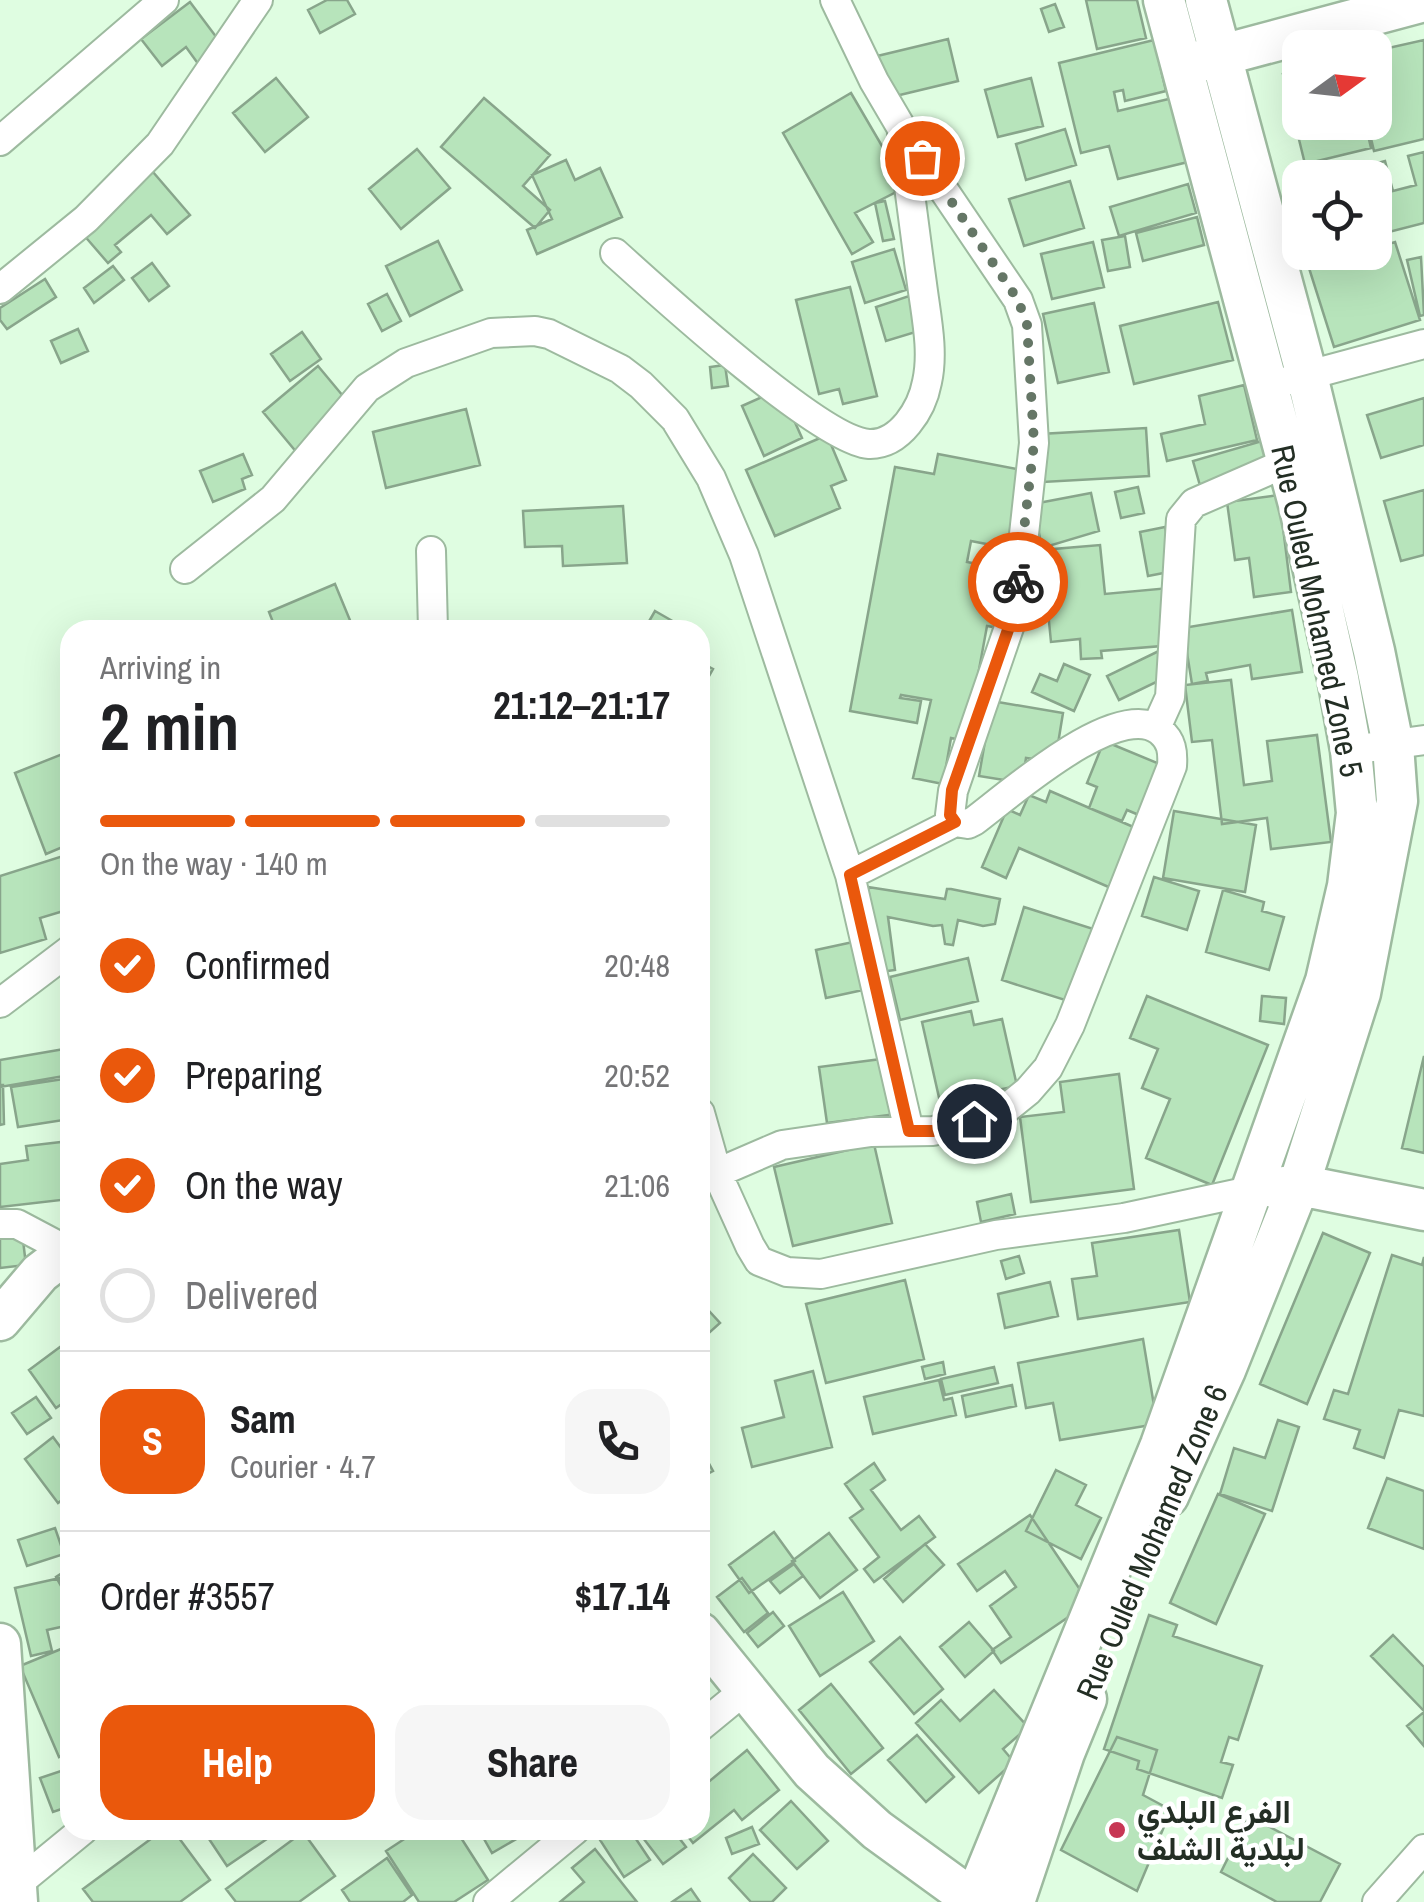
<!DOCTYPE html>
<meta charset="utf-8">
<style>
body{margin:0;font-family:"Archivo Narrow",Vazirmatn,sans-serif;background:#f6f6f6;color:#202124;height:100vh;display:flex;flex-direction:column;font-size:38px;white-space:nowrap}
*{box-sizing:border-box;margin:0}
p{font-size:32px;color:#757577}
.icon{flex:none;width:55px;height:55px;fill:none;stroke:currentColor;stroke-width:2;stroke-linecap:round;stroke-linejoin:round}
.map{position:relative;flex:1;overflow:hidden}
.panel{position:absolute;left:60px;top:620px;width:650px;height:1220px;display:flex;flex-direction:column;background:#fff;border-radius:30px;box-shadow:0 10px 40px #0002}
.panel>*{flex:none}
.needle{width:65px;rotate:75deg}
.fabs{position:absolute;left:1282px;top:30px;display:grid;gap:20px}
.fabs a{display:grid;place-items:center;width:110px;height:110px;border-radius:20px;background:#fff;box-shadow:0 10px 40px #0002;font-size:50px}
.pin{position:absolute;display:grid;place-items:center;width:85px;height:85px;color:#fff;margin:-42px;border:5px solid #fff;border-radius:50%;box-shadow:0 2px 10px #0007}
.courier{position:absolute;display:grid;place-items:center;width:100px;height:100px;margin:-50px;border:8px solid #ea580c;border-radius:50%;background:#fff;color:#222;box-shadow:0 2px 12px #0007}
.head em{font-style:normal;font-weight:700}
.head div{display:flex;flex-direction:column-reverse}
.head{display:flex;align-items:center;justify-content:space-between;height:170px;padding:0 40px}
h1{font-size:65px;font-weight:700;line-height:75px}
.bar{display:grid;grid-template-columns:repeat(4,1fr);gap:15px 10px;align-content:center;height:120px;padding:0 40px}
.bar i{height:12px;border-radius:8px;background:#e0e0e0}
.bar .on{background:#ea580c}
.bar p{grid-column:span 4}
.line{display:flex;align-items:center;gap:25px;padding:0 40px;border-top:2px solid #e0e0e0}
.line div{flex:1}
.round{display:grid;place-items:center;flex:none;width:105px;height:105px;border-radius:30px;background:#f6f6f6}
ol{padding:0 40px;list-style:none}
li{display:flex;align-items:center;gap:30px;height:110px}
li p{margin-inline-start:auto}
li .icon{padding:10px;border-radius:50%;background:#ea580c;color:#fff;stroke-width:4}
li:last-child{color:#757577}
li i{width:55px;height:55px;border:5px solid #e0e0e0;border-radius:50%}
.primary-button{display:flex;gap:20px;margin-top:auto;padding:20px 40px}
.primary-button a{flex:1;height:115px;border-radius:30px;background:#ea580c;color:#fff;font-size:40px;font-weight:700;line-height:115px;text-align:center}
.primary-button a+a{background:#f6f6f6;color:#202124}
.map>svg:first-child{display:block}
</style>
<div class="map">
<svg width="1424" height="1902" viewBox="0 0 1424 1902">
<rect width="100%" height="100%" fill="#dffde1"/>
<path fill="#b7e4bb" stroke="#88a58b" stroke-width="2.5" d="M327,0H347L355,14L320,33L308,10Z
M1086,0H1137L1146,38L1097,49Z
M190,2L223,46L199,65L186,47L162,66L141,39Z
M1055,4L1064,27L1049,32L1041,9Z
M948,39L958,81L879,100L869,58Z
M1154,40L1166,91L1125,101L1123,90L1114,92L1118,111L1177,97L1192,161L1118,179L1109,146L1081,153L1059,63Z
M1424,40V139L1374,151L1367,122H1375V51Z
M1300,70V122H1365L1371,148L1305,164L1283,74Z
M276,78L308,117L265,152L233,113Z
M1031,78L1043,126L998,137L985,90Z
M851,93L906,187L855,213L873,242L852,254L783,133Z
M484,98L550,155L523,186L550,210L535,228L441,147Z
M1065,129L1076,165L1026,180L1016,144Z
M417,149L450,188L401,229L369,189Z
M1424,152V223L1381,234L1375,212V178H1366L1363,167L1385,161L1393,191L1416,185L1408,156Z
M566,160L575,180L600,168L622,217L537,254L527,230L552,219L532,175Z
M153,172L190,215L167,234L151,215L115,245L121,252L108,263L82,233Z
M1070,181L1084,228L1024,246L1009,199Z
M1188,184L1196,213L1119,236L1110,207Z
M885,201L894,239L883,241L875,203Z
M1197,217L1204,245L1143,261L1136,233Z
M1125,236L1130,267L1108,271L1102,240Z
M438,241L462,290L410,316L386,266Z
M1093,242L1104,287L1052,299L1041,254Z
M1395,242L1420,320L1334,347L1309,268L1360,252H1375V248Z
M894,249L906,290L865,303L852,262Z
M1312,252H1330L1331,258L1314,262Z
M1421,257L1424,315L1420,316L1407,260Z
M152,263L169,286L149,301L132,278Z
M113,266L124,280L94,303L84,288Z
M45,279L56,297L7,329L0,320V308Z
M850,287L877,396L843,404L839,389L819,394L796,300Z
M387,294L401,321L382,331L368,304Z
M909,296L919,331L886,341L876,307Z
M1218,302L1233,360L1134,384L1120,326Z
M1094,303L1109,372L1058,383L1043,314Z
M78,329L88,351L61,363L51,341Z
M302,332L321,359L290,381L271,354Z
M725,365L728,386L712,388L710,367Z
M318,366L353,408L298,454L263,412Z
M1244,385L1257,440L1167,461L1161,434L1205,424L1199,396Z
M780,389L802,438L764,456L742,406Z
M1424,398V445L1381,458L1367,415Z
M466,409L480,465L386,488L373,432Z
M1146,428L1149,476L1043,482L1040,434Z
M827,435L846,480L831,486L840,508L775,536L746,470Z
M1262,441L1270,470L1201,489L1193,461Z
M243,454L252,475L242,479L245,489L213,502L200,471Z
M938,454L1022,470L1007,548L971,541L967,562L1021,572L1010,630L987,626L966,741L951,738L943,784L913,778L931,700L901,695L900,698L921,701L917,723L850,711L895,467L934,474Z
M1138,487L1144,513L1121,518L1115,492Z
M1424,490V555L1401,561L1384,501Z
M1091,493L1099,531L1042,548L1033,504Z
M1279,495L1291,592L1254,597L1249,558L1235,560L1227,502Z
M623,506L627,563L563,566L562,546L525,547L523,511Z
M1165,527L1174,571L1148,576L1140,532Z
M1100,545L1105,594L1169,588L1174,645L1101,651L1102,658L1081,659L1080,639L1051,642L1042,550Z
M335,584L354,630H276L269,612Z
M1292,610L1302,672L1252,679L1250,665L1206,673L1208,681L1192,684L1183,628Z
M655,611L688,630H644Z
M1163,649L1175,673L1119,700L1107,676Z
M700,662L713,669L700,692Z
M1064,664L1090,675L1074,711L1032,692L1040,674L1057,681Z
M1231,680L1244,785L1272,781L1267,741L1317,735L1331,842L1271,849L1267,818L1222,824L1212,740L1192,742L1185,685Z
M992,701L1063,713L1055,762L1026,758L1022,783L979,776Z
M1104,741L1174,770L1153,821L1127,810L1122,821L1089,808L1097,787L1087,783Z
M70,751V844L46,854L15,773Z
M1050,791L1152,835L1127,895L1019,848L1006,878L982,867L1007,809L1020,815L1029,795L1046,802Z
M1174,811L1256,825L1245,892L1163,878Z
M63,856L70,879V909L40,918L46,939L0,953V876Z
M1154,877L1199,891L1187,930L1142,916Z
M868,887L945,899L947,889H951L1000,899L995,924L983,926L958,920L953,945L945,944L942,925L933,926L888,917L895,970L880,972Z
M1223,890L1264,902L1262,911L1284,917L1269,970L1206,952Z
M1024,907L1106,933L1084,1006L1002,980Z
M853,942L863,990L826,998L816,950Z
M968,958L978,1001L900,1020L890,977Z
M1147,996L1268,1045L1212,1185L1146,1158L1170,1099L1142,1088L1158,1049L1130,1038Z
M1262,996L1286,998L1284,1024L1260,1021Z
M971,1011L974,1025L1002,1019L1017,1086L940,1102L922,1022Z
M70,1048V1075L0,1087V1060Z
M1424,1056V1153L1402,1148Z
M897,1057L904,1113L827,1123L819,1067Z
M1119,1074L1134,1189L1031,1202L1020,1117L1064,1112L1060,1082Z
M70,1078V1119L18,1127L11,1087Z
M0,1085H3L4,1124L0,1125Z
M70,1141V1199L0,1207V1164L28,1160L26,1146Z
M874,1144L892,1223L793,1246L774,1167Z
M1011,1194L1015,1214L981,1222L977,1202Z
M1179,1230L1190,1302L1078,1319L1072,1279L1097,1276L1092,1243Z
M22,1232L26,1265L0,1268V1235Z
M1323,1233L1370,1253L1307,1404L1260,1384Z
M1392,1255L1422,1265L1424,1257V1416L1399,1410L1384,1458L1354,1448L1360,1430L1324,1419L1334,1390L1348,1394Z
M1019,1256L1024,1273L1006,1279L1001,1261Z
M905,1280L924,1359L826,1383L806,1304Z
M1050,1282L1058,1316L1005,1328L998,1294Z
M700,1301L720,1323L700,1341Z
M1143,1339L1157,1424L1060,1440L1053,1403L1026,1408L1018,1363Z
M60,1347L70,1361V1398L56,1408L29,1370Z
M943,1362L945,1374L925,1379L922,1367Z
M994,1367L998,1383L945,1395L941,1379Z
M813,1371L832,1447L752,1467L742,1428L784,1417L775,1381Z
M939,1380L944,1400L952,1398L956,1415L873,1434L864,1397Z
M1012,1385L1016,1406L966,1417L962,1396Z
M36,1397L51,1418L27,1434L12,1413Z
M1278,1420L1299,1427L1272,1511L1220,1494L1234,1448L1265,1458Z
M53,1437L70,1460V1494L58,1503L25,1459Z
M700,1447L713,1471L700,1478Z
M874,1463L885,1480L871,1490L901,1530L919,1516L935,1537L874,1582L864,1569L879,1557L850,1518L863,1509L845,1484Z
M1056,1470L1086,1485L1076,1505L1101,1518L1081,1559L1026,1531Z
M1387,1478L1424,1491V1549L1368,1528Z
M1218,1494L1265,1514L1216,1624L1170,1603Z
M1030,1515L1089,1603L1001,1663L992,1650L1011,1637L990,1606L1016,1587L1005,1571L977,1591L958,1564Z
M55,1528L64,1554L27,1566L18,1540Z
M774,1532L795,1561L749,1593L729,1565Z
M829,1533L857,1570L820,1598L792,1561Z
M925,1544L944,1565L903,1602L884,1579Z
M794,1564L803,1576L780,1593L770,1581Z
M70,1568V1602L56,1577Z
M60,1578L70,1625L47,1630L52,1651L31,1656L15,1588Z
M742,1578L768,1613L744,1632L717,1597Z
M843,1592L874,1641L820,1676L789,1626Z
M773,1612L784,1626L758,1647L747,1633Z
M1149,1615L1177,1625L1173,1636L1262,1666L1238,1740L1229,1737L1221,1762L1233,1765L1222,1798L1137,1769L1139,1761L1104,1749Z
M969,1622L994,1651L965,1677L940,1647Z
M1393,1635L1424,1667V1711L1371,1656Z
M900,1637L943,1689L914,1714L870,1662Z
M61,1649L70,1672V1752L59,1757L20,1666Z
M831,1684L883,1748L851,1774L799,1710Z
M994,1690L1028,1727L1003,1749L1014,1762L979,1793L916,1723L941,1700L960,1721Z
M1424,1712V1746L1407,1726Z
M917,1735L954,1777L926,1802L888,1760Z
M1117,1737L1157,1750L1143,1795L1171,1810L1137,1891L1061,1850Z
M747,1750L779,1790L742,1820L734,1810L693,1843L683,1830H700V1789Z
M70,1768V1806L53,1812L40,1778Z
M791,1801L828,1841L797,1869L760,1830Z
M1249,1816L1340,1864L1320,1902H1277L1221,1872Z
M752,1827L759,1844L732,1854L726,1838Z
M163,1830H173L210,1880L180,1902H93L83,1889Z
M203,1830H280L227,1866Z
M418,1830H456L488,1880L454,1902H419L386,1851Z
M479,1830H532L492,1853Z
M616,1830H630L650,1860L624,1877L600,1840Z
M637,1830H673L686,1847L663,1864Z
M303,1832L335,1876L299,1902H236L226,1889Z
M595,1849L637,1902H560L584,1882L572,1868Z
M753,1854L786,1888L772,1902H751L729,1878Z
M387,1858L412,1895L403,1902H350L342,1890Z
M691,1889L700,1902H672Z"/>
<g fill="none" stroke-linecap="round" stroke-linejoin="round">
<g stroke="#9dba9f" stroke-width="32">
<path id="street" d="M0,141L164,0
M615,253C657,291 821,441 869,444C900,445 922,409 927,382C934,351 926,316 922,284C915,234 909,184 902,133
M0,289L86,219L160,144L258,0
M1290,380L1424,344
M431,551L433,630
M185,569L273,499L367,388L406,363L491,333L535,331L549,334L620,369L641,385L675,419L711,478L744,555L850,875L909,1131
M1156,728L1170,697L1181,519L1194,503L1288,462
M1351,750L1424,740
M850,875L955,822
M0,1003L70,950
M700,1113L717,1173L750,1246L759,1261L787,1272L821,1274L996,1235L1124,1218L1250,1191
M717,1173L782,1145L871,1132L933,1131L974,1121L1007,1108L1028,1091L1048,1068L1070,1025L1172,766C1173,752 1172,741 1160,731C1119,697 1009,795 974,821L968,824L955,822L950,815L953,791L1016,607L1034,443L1027,325L1018,300L901,127L874,81L835,0
M0,1224H17L68,1251
M700,1727L745,1690
M16,1885L83,1830
M488,1902L575,1830
M1377,1902L1424,1849"/>
</g>
<g stroke="#9dba9f" stroke-width="45">
<path id="secondary" d="M1196,62L1424,1
M1276,1188L1299,1185L1424,1210
M0,1320L40,1273L70,1250
M1168,1496L1225,1370L1299,1185L1360,993L1397,801L1393,745L1374,651L1307,376L1206,0
M700,1633L812,1771L877,1830L976,1902
M0,1644L17,1902
M974,1902L1161,1445L1326,981L1348,886L1357,813L1351,750L1338,678L1300,508L1164,0
M1014,1902L1064,1753L1086,1699"/>
</g>
<use href="#street" stroke="#fff" stroke-width="28"/>
<use href="#secondary" stroke="#fff" stroke-width="40"/>
</g>
<g fill="none" stroke-linecap="round" stroke-linejoin="round">
<path stroke="#657666" stroke-width="10" stroke-dasharray="0 18" d="M922,158L1018,300L1027,325L1034,443L1018,582"/>
<path stroke="#ea580c" stroke-width="12" d="M974,1121L933,1131H909L850,875L955,822L950,815L952,790L1016,607L1018,582"/>
</g>
<circle fill="#c73754" stroke="#fff" stroke-width="4" cx="1117" cy="1830" r="10"/>
<g text-anchor="middle" stroke-width="9" stroke-linejoin="round" paint-order="stroke">
<g font-size="32" fill="#232e24" stroke="#fff">
<text transform="translate(1317 611) rotate(78)" y="11">Rue Ouled Mohamed Zone 5</text>
<text transform="translate(1152 1542) rotate(-67)" y="11">Rue Ouled Mohamed Zone 6</text>
</g>
<g font-size="32" font-weight="bold" fill="#232e24" stroke="#fff" text-anchor="start">
<text x="1137" y="1823">الفرع البلدي<tspan x="1137" dy="37">لبلدية الشلف</tspan></text>
</g>
</g>
</svg>
<div class="fabs">
<a><svg class="needle" viewBox="-14 -14 28 28"><path d="M0-13l5 13h-10z" fill="#e53935"/><path d="M0 13l5-13h-10z" fill="#757577"/></svg></a>
<a><svg class="icon" aria-label="locate" viewBox="0 0 24 24"><circle cx="12" cy="12" r="6"/><path d="M12 2v4M12 18v4M2 12h4M18 12h4"/></svg></a>
</div>
<div class="pin" style="left:922px;top:158px;background:#ea580c"><svg class="icon" aria-label="bag" viewBox="0 0 24 24"><path d="M5 8h14l-1 12H6zM9 8a3 3 0 0 1 6 0"/></svg></div>
<div class="pin" style="left:974px;top:1121px;background:#1f2937"><svg class="icon" aria-label="home" viewBox="0 0 24 24"><path d="M3 11l9-7 9 7M6 9v11h12V9"/></svg></div>
<div class="courier" style="left:1018px;top:582px"><svg class="icon" aria-label="bike" viewBox="0 0 24 24"><circle cx="6" cy="16" r="4"/><circle cx="18" cy="16" r="4"/><path d="M6 16l4-8h5l3 8M10 8l3 8H6M13 5h3"/></svg></div>
<section class="panel">
<div class="head"><div><h1>2 min</h1><p>Arriving in</p></div><em>21:12–21:17</em></div>
<div class="bar"><i class="on"></i><i class="on"></i><i class="on"></i><i></i><p>On the way · 140 m</p></div>
<ol>
<li><svg class="icon" aria-label="check" viewBox="0 0 24 24"><path d="M5 12l5 5 9-10"/></svg>Confirmed<p>20:48</p></li>
<li><svg class="icon" aria-label="check" viewBox="0 0 24 24"><path d="M5 12l5 5 9-10"/></svg>Preparing<p>20:52</p></li>
<li><svg class="icon" aria-label="check" viewBox="0 0 24 24"><path d="M5 12l5 5 9-10"/></svg>On the way<p>21:06</p></li>
<li><i></i>Delivered</li>
</ol>
<div class="line" style="height:180px"><b class="round" style="background:#ea580c;color:#fff">S</b><div><b>Sam</b><p>Courier · 4.7</p></div><a class="round"><svg class="icon" aria-label="phone" viewBox="0 0 24 24"><path d="M5 4h4l2 5-3 2q2 4 5 5l2-3 5 2v4C11 20 4 13 5 4z"/></svg></a></div>
<div class="line" style="height:130px"><div>Order #3557</div><b>$17.14</b></div>
<div class="primary-button"><a>Help</a><a>Share</a></div>
</section>
</div>
